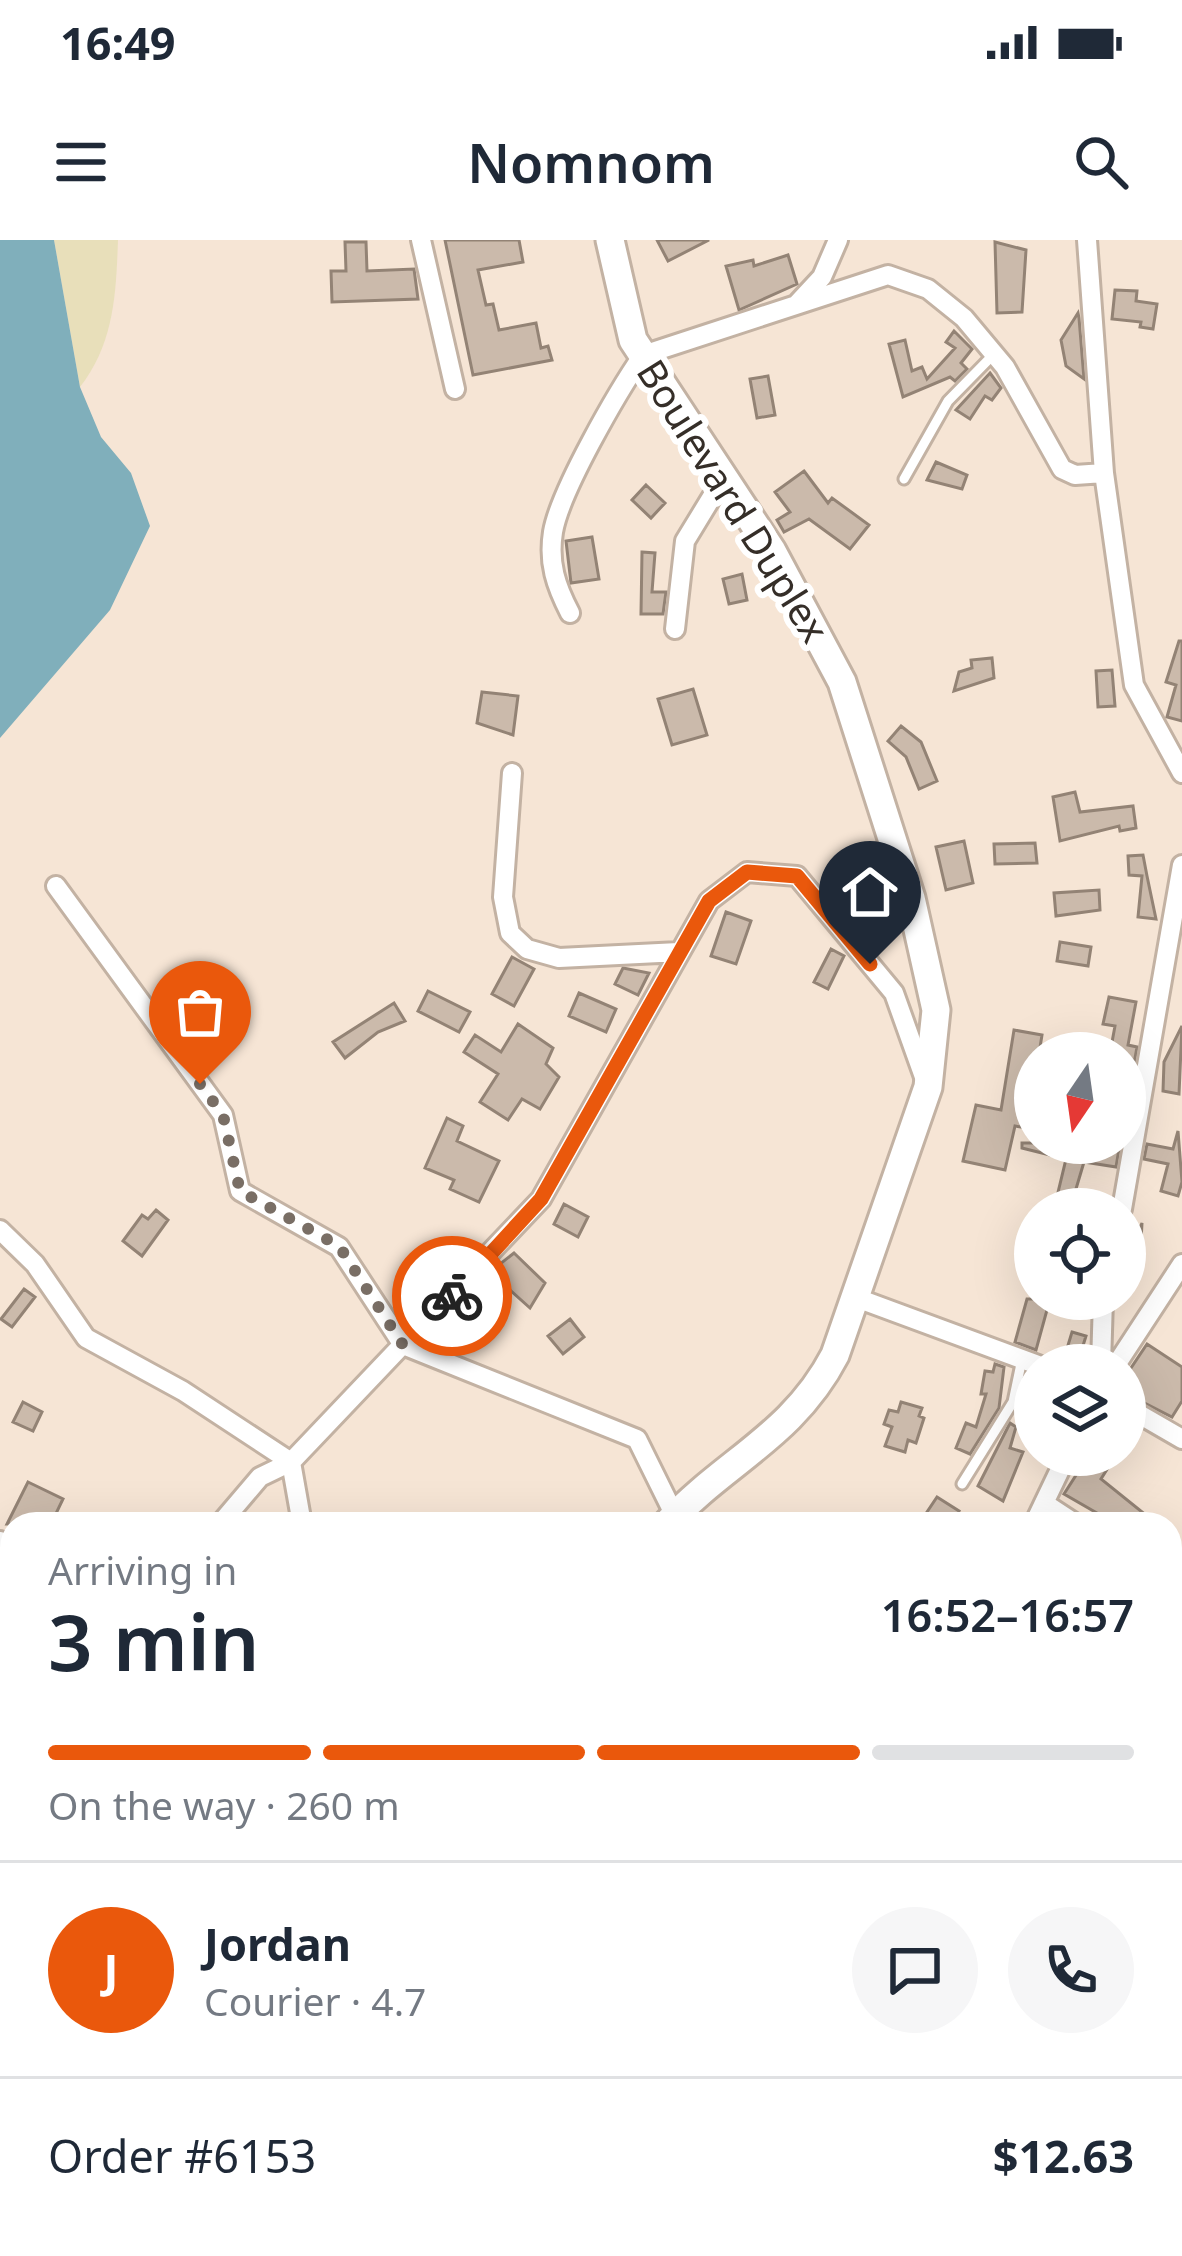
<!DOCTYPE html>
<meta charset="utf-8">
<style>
body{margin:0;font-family:"Noto Sans",sans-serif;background:#f6f6f7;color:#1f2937;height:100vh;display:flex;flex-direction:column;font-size:45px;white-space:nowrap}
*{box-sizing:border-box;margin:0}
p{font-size:39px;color:#747a83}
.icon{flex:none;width:66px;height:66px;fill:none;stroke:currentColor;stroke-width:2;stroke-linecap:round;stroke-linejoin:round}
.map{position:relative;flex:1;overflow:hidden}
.panel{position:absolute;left:0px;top:1272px;width:1182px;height:744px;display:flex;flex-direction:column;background:#fff;border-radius:36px 36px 0 0;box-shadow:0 12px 48px #0002}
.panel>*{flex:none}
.needle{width:78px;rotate:193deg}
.buttons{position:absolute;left:1014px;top:792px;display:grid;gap:24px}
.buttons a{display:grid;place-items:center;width:132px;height:132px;border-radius:50%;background:#fff;box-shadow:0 12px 48px #0002;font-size:60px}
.pin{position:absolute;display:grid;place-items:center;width:102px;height:102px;color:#fff;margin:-123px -51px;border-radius:50% 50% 50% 0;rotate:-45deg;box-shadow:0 0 12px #0007}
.pin .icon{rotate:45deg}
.courier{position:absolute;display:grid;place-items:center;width:120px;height:120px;margin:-60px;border:9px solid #ea580c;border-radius:50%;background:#fff;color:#222;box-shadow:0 3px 15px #0007}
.overview em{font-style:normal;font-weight:600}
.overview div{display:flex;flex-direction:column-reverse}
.overview{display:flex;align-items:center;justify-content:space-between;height:204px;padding:0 48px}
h1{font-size:78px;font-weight:600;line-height:90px}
.bar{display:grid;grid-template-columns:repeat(4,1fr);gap:18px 12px;align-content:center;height:144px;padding:0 48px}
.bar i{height:15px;border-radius:9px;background:#e0e1e3}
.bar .selected{background:#ea580c}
.bar p{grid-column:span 4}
.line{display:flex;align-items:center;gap:30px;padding:0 48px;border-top:3px solid #e0e1e3}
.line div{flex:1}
.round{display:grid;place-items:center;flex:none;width:126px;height:126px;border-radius:63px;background:#f6f6f7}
.status{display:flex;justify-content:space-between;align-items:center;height:84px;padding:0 60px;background:#fff;direction:ltr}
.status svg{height:33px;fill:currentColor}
header{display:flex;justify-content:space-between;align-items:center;height:156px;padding:0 48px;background:#fff;font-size:54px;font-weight:600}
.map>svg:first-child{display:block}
</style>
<div class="status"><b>16:49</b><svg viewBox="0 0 49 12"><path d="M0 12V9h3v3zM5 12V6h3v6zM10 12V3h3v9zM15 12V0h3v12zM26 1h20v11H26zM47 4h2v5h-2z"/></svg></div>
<header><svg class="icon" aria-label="menu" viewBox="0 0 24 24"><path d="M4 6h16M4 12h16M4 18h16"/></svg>Nomnom<svg class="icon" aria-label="search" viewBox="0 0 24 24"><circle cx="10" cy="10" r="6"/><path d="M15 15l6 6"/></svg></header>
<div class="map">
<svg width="1182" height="2016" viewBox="0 0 1182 2016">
<rect width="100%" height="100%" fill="#f6e5d5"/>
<path fill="#e8dfba" d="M54,0H118C116,55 114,103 80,147Z"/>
<path fill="#80afbb" d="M0,0H54L80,147L101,197L131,233L150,286L110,370L0,498Z"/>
<path fill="#cbbaab" stroke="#938375" stroke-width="3" d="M445,0H519L523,22L478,30L486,65L493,64L499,90L536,83L541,108L548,106L552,120L473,135Z
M657,0H709L668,21Z
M345,2H366L367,31L414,29L418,59L332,62L331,31H346Z
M995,2L1026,10L1022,72L997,73Z
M788,15L797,44L739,70L726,26L753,20L754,26Z
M1115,50L1137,51L1136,61L1157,64L1153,89L1140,87L1141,82L1112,79Z
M1078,73L1079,78L1084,139L1066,126L1061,100Z
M954,91L972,109L961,123L967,129L955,141L950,137L903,157L889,104L905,100L912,131L922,127L927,139L955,108L946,102Z
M990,133L1001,148L992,160L985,156L970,179L956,170Z
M768,136L775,175L757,178L750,139Z
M936,222L967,235L962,249L927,240Z
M804,231L828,263L832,258L869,285L850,309L809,279L784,292L777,280L790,272L775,252Z
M646,245L665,263L651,278L632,260Z
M592,297L599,339L571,343L566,301Z
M642,312L655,313L652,352H666L663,374H641Z
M742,334L747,360L729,364L723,339Z
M1179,401H1182V481L1167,477L1176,445L1166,442Z
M992,418L994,438L954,451L959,432L972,428L971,420Z
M1112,430L1115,466L1098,467L1096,431Z
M693,449L707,495L672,505L658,459Z
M482,452L518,456L513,495L477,483Z
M901,486L921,502L937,541L919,549L906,517L888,501Z
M1075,552L1080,572L1133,566L1136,588L1120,591L1119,586L1060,601L1053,557Z
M964,601L973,643L946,650L936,607Z
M1035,603L1037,623L995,624L994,604Z
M1143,615L1147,636L1156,679L1138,677L1142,636L1129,635L1128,616Z
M1099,650L1100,670L1056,676L1054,653Z
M726,672L751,681L736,724L711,716Z
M1060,702L1091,707L1088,726L1057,721Z
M831,709L844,716L828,749L814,742Z
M512,717L534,729L514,766L492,754Z
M623,728L649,733L638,755L615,744Z
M428,751L470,772L459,792L418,771Z
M579,753L616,769L606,792L569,776Z
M1109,757L1136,762L1128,805L1137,807L1132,835L1125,834V813H1110L1115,786L1103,784Z
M394,763L405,781L378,792L345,818L333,802Z
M518,784L553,808L546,824L559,837L540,869L522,859L508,880L480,862L498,834L464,812L475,795L501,812Z
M1182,786L1179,854L1163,851L1164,822Z
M1014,790L1042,795L1027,888L1015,886L1005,930L963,921L976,865L1001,870Z
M447,878L463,886L457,901L499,921L479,962L450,949L454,940L425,928Z
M1178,891L1182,942L1178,956L1161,951L1168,924L1144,919L1147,904L1173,909Z
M1022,903H1120L1116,927L1084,922L1070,969H1054L1066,919L1022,908Z
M564,964L588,977L578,997L554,984Z
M156,970L168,980L142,1016L123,1001L142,975L148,979Z
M1142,983L1139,1037H1132L1125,1034V1022Z
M514,1013L545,1043L530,1068L490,1032Z
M24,1049L35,1057L12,1087L1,1079Z
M1027,1059H1050L1036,1110L1015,1102Z
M570,1079L584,1097L563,1114L548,1096Z
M1072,1092L1086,1096L1077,1125H1062Z
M1147,1104L1182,1127V1161L1172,1177L1125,1153V1137Z
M995,1124L1004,1127L999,1168L970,1214L956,1208L966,1183L976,1187L986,1154H981L985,1131L993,1132Z
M23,1162L42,1172L33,1191L13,1182Z
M901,1162L922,1168L919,1176L924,1178L916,1203L908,1200L905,1212L885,1206L892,1187L884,1184L889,1170L898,1172Z
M1010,1183L1016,1187L1010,1208L1023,1212L1003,1261L978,1246Z
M1089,1215H1116L1101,1239L1157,1284H1116L1064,1254Z
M28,1242L63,1259L51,1284H7Z
M937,1257L959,1271L950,1284L925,1275Z"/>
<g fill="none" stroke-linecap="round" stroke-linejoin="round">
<g stroke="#c3b2a3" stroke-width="15">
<path id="lane" d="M904,239L948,161L994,114
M962,1244L1013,1162L1022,1119"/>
</g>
<g stroke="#c3b2a3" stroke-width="24">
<path id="street" d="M421,0L455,149
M1087,0L1104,233L1134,445L1182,533
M796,65L822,37L838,0
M570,373C556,346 548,323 553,292C560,251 618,151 643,115L888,35L928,49L964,78L1005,127L1062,229L1075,235L1104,233
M675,389L685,301L724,237
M512,533L503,657L510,693L527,709L559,718L679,712
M56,646L223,875L240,951L339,1007L403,1105L637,1199L675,1276
M1122,969L1182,625
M0,990L35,1024L86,1098L183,1151L291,1222
M854,1057L1038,1125
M1101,1125L1103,1059
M1116,1125L1182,1024
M1125,1166L1182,1199
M1044,1263L1076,1284
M220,1284L260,1237L291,1222
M302,1284L291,1222L541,959L709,661L747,632L797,636L894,753L924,837
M1034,1284L1067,1215
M0,1301L12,1307
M1170,1369L1182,1383
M1170,1483L1182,1477
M1170,1777L1182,1719
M0,1805L12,1815
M1170,1980L1182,1982
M192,2004L197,2016
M689,2004L717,2012
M989,2016L991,2004
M1138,2016L1140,2004"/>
</g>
<g stroke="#c3b2a3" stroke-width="33">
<path id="secondary" d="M610,0L633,100L772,311L842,442L911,658L936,770L928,847L835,1115C793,1196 725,1221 667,1284
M408,2016L412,2004"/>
</g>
<use href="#lane" stroke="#fff" stroke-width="9"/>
<use href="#street" stroke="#fff" stroke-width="18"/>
<use href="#secondary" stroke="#fff" stroke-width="27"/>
</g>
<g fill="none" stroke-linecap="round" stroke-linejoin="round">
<path stroke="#796e65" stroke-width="12" stroke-dasharray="0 21.6" d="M200,844L223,875L240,951L339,1006L403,1105L452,1056"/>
<path stroke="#ea580c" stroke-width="15" d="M452,1056L541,959L709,661L747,632L797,636L870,724"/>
</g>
<g text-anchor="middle" stroke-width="12" stroke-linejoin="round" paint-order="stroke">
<g font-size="39" fill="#352e28" stroke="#fff">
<text transform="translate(733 261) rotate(58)" y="14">Boulevard Duplex</text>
</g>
</g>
</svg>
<div class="buttons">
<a><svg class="needle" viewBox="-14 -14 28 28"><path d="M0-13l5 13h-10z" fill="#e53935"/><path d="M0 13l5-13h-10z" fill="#747a83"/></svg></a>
<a><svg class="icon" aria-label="locate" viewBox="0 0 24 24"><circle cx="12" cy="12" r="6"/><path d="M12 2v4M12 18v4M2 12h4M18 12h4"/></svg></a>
<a><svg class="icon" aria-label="layers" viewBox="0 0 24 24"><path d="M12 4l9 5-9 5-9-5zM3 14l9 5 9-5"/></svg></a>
</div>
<div class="pin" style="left:200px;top:844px;background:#ea580c"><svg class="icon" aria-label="bag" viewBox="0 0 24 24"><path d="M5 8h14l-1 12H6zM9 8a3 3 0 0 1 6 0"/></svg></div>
<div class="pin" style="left:870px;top:724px;background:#1f2937"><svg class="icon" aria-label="home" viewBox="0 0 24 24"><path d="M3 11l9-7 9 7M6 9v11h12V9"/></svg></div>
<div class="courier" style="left:452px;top:1056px"><svg class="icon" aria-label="bike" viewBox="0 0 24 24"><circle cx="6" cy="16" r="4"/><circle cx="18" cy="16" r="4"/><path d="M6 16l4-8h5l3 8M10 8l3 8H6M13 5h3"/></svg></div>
<section class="panel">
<div class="overview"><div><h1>3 min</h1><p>Arriving in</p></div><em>16:52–16:57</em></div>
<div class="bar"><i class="selected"></i><i class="selected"></i><i class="selected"></i><i></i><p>On the way · 260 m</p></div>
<div class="line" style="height:216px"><b class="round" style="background:#ea580c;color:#fff">J</b><div><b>Jordan</b><p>Courier · 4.7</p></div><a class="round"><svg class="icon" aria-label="chat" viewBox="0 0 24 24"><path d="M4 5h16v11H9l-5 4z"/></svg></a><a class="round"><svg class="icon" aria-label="phone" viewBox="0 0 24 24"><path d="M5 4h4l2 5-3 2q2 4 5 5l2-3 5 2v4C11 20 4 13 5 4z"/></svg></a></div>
<div class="line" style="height:156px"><div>Order #6153</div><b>$12.63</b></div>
</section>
</div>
